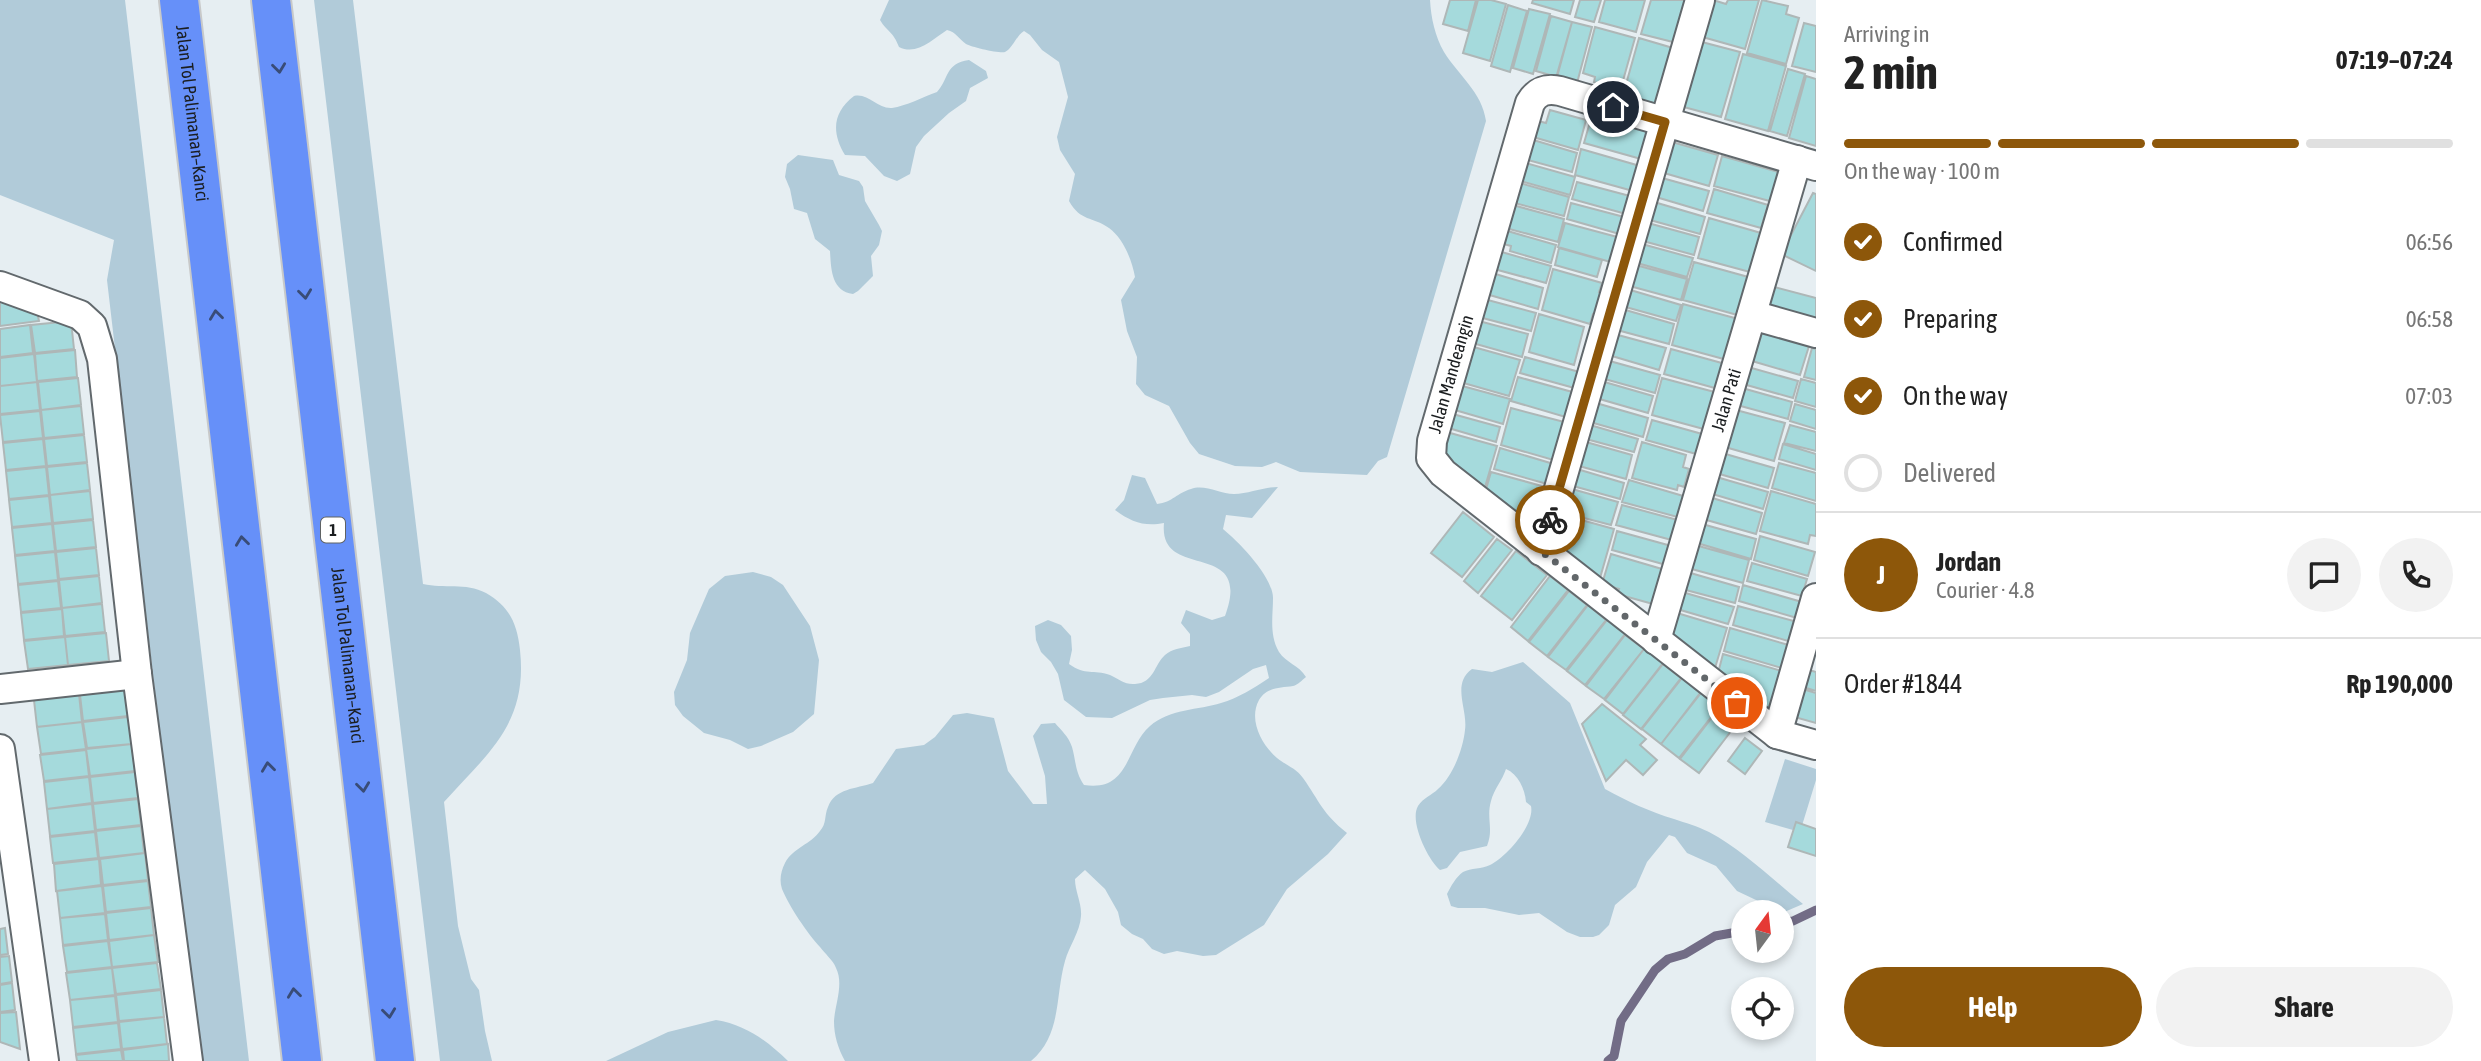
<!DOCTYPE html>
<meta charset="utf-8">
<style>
body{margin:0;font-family:"Asap Condensed",sans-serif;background:#f2f2f2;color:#222;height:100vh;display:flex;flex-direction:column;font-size:26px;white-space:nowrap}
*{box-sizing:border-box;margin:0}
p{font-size:23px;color:#767676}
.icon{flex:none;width:38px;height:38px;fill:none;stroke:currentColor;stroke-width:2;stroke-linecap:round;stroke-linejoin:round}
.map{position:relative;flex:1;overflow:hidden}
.panel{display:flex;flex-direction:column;background:#fff;width:665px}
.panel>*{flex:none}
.needle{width:46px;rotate:15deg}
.tools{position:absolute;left:1731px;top:900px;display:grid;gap:14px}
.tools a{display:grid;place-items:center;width:63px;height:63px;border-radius:50%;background:#fff;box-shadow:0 4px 10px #0003;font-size:35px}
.pin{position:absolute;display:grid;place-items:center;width:60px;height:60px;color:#fff;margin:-30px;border:4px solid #fff;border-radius:50%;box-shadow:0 2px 7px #0007}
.courier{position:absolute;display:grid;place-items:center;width:70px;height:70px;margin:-35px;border:5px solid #8d570a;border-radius:50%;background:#fff;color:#222;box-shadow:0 2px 9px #0007}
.overview em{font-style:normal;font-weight:700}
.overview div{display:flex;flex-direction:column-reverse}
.overview{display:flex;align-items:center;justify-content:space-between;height:119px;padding:0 28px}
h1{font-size:46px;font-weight:700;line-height:52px}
.bar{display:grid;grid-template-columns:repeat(4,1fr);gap:10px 7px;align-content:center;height:84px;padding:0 28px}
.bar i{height:9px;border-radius:5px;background:#e0e0e0}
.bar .active{background:#8d570a}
.bar p{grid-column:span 4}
.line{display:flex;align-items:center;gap:18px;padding:0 28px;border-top:2px solid #e0e0e0}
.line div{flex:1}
.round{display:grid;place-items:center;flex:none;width:74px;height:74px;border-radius:37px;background:#f2f2f2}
ol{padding:0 28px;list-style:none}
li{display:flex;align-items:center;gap:21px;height:77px}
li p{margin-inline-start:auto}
li .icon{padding:7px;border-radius:50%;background:#8d570a;color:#fff;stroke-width:4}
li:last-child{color:#767676}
li i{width:38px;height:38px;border:4px solid #e0e0e0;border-radius:50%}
.primary-button{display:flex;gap:14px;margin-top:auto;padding:14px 28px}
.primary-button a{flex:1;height:80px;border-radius:42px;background:#8d570a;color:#fff;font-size:28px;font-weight:700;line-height:80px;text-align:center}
.primary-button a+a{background:#f2f2f2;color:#222}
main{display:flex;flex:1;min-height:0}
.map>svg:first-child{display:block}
</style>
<main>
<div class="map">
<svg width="1816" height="1061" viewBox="0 0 1816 1061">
<rect width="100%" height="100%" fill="#e6eef2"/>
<path fill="#b1cbd9" d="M0,0H125L249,1061H198L107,280L114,240L0,195Z
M314,0H353L423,584C444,589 465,582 486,593C510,607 517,624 520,650C528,724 488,753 444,802L458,926L471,979L479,990L485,1031L492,1061H440Z
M889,0H1430C1431,18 1435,36 1444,52C1459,76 1482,92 1486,121L1387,457L1378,461L1367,475L1300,472L1276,462L1262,467L1235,466L1199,454L1190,443L1169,406L1145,395L1136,384L1137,357L1127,331L1121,300L1135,277C1132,260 1123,238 1109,228C1092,216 1081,222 1069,201L1075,174L1060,150L1057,137L1068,97L1059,62L1042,50L1030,35L1024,31C1016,36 1013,48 1005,52C1001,54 971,47 966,44C959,39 956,32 947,30C933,39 917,56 899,47C893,31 887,32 880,20Z
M969,60L986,71L988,78L970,88L966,101L949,113L924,136L916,147L910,174L897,181L884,176L865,156L845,155C831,132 833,112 854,96C869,93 877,109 892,108C906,106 923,97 937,92C949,79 945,63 969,60Z
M798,155L833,160L839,175L859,181L863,187L865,201L879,225L882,231L879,245L871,256L873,276L858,291L853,294C831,291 831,268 830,251L815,239L807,213L794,209L790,189L785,177L787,164Z
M1132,475L1145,478L1157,504C1173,502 1177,493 1191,489C1205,484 1220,494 1234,494C1249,494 1263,487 1278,487L1252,518L1226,515L1223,529C1239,542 1273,577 1273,598C1273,616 1269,635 1279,652C1286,663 1299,665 1306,677C1302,680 1298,685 1293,686C1280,688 1267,687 1259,700C1248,720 1262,745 1277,758C1287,766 1296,768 1303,778C1320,802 1322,813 1347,833L1328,854L1287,889L1264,925L1216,955L1203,956L1177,951L1164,954L1152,949L1143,939L1132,934L1121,925L1118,912L1105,889L1085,870L1075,879C1075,892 1082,903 1081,916C1080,932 1069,946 1065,961C1055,996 1062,1035 1031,1061H845C838,1048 834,1036 834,1021C835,1004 844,984 836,968C833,960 825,954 820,947C807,933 789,906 782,889C779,880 781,871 785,863C793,848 811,844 820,831C827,823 824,816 828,807C835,788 856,789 873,783L896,749L924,745L935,737L953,715L967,713L994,718L1008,771L1033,804H1047L1045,776L1033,736L1041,724L1055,723C1061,730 1069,737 1072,747C1076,761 1075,772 1084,785C1130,792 1125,748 1150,726C1169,709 1199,710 1221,703C1238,698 1254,688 1269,678L1266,665L1253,669L1219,692L1206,697L1192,695L1163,698L1150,700L1112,718L1086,717L1064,700L1058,674L1051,662L1041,652L1036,640L1035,626L1048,620L1061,625L1071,636L1072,650L1069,664C1086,676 1093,669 1110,675C1119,679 1125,685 1135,684C1154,683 1154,665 1165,655C1172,649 1181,648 1190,646V634L1181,623L1186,610L1212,620L1225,616C1254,537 1158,583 1164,523C1145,527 1131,522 1115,510L1124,500Z
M753,572L771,577L783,585L810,626L819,660L814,714L793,732L761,746L748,749L730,740L704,733L683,716L675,705L674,692L687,660L690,633L709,589L725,576Z
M1523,662L1570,703L1605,789C1627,801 1650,812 1674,819C1686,823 1697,826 1709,832C1743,850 1773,880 1803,904L1782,913L1772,912L1756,900L1737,891L1716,866L1687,853L1675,837L1669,835L1647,862L1636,887L1615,905L1609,925L1599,935L1593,937H1580L1567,932L1539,913L1519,915L1485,908H1458L1451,906L1447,894C1451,886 1456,877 1463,872C1471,868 1482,869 1490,865C1506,857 1535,825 1531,806L1526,802C1525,789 1518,774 1506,769C1502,781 1494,789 1491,801C1486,818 1494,829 1487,846L1460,852L1447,868L1440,870C1428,860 1409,821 1418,806C1423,798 1432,795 1438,789C1453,776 1463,749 1465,730C1468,709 1451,684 1472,669L1492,672Z
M1785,759L1816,769V780L1800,832L1765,822Z
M716,1020C746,1025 766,1040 788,1061H606L668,1032Z"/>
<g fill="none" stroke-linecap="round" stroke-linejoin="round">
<path stroke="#726c86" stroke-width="9" d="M1782,923L1793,921L1816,910
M1608,1061L1614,1056L1621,1021L1655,970L1668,959L1685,954L1715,936L1743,931"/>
</g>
<path fill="#a5dadc" stroke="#aeb7b7" stroke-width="2" d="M1450,0H1476L1468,31L1443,24Z
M1478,0H1491L1506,4L1490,61L1463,53Z
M1533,0H1574L1570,14L1532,3Z
M1580,0H1601L1594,22L1575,17Z
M1605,0H1645L1636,32L1599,22Z
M1651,0H1685L1673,42L1641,34Z
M1713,0L1726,4L1728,0H1759L1745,49L1699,36Z
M1762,0L1788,6L1786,14L1799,18L1786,64L1747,53Z
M1508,5L1527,11L1510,72L1491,66Z
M1529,9L1550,14L1533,74L1513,68Z
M1551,16L1572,22L1557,77L1536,71Z
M1572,22L1592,27L1577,83L1556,78Z
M1804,23L1816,26V72L1792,66Z
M1595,27L1635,38L1622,84L1614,82L1612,87L1594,82L1595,77L1583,73Z
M1639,38L1673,48L1657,104L1623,95Z
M1698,41L1740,52L1721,117L1680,106Z
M1743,54L1786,66L1768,131L1725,119Z
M1788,69L1805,74L1787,136L1770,131Z
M1806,76L1816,79V146L1789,138Z
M1550,110L1586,120L1578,150L1533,137L1538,121L1546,123Z
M1592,115L1649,131L1641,159L1584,143Z
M1530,139L1577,153L1572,172L1524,159Z
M1672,142L1718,155L1709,186L1664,173Z
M1581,149L1640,166L1633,191L1575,175Z
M1722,156L1785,174L1777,203L1714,186Z
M1522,162L1575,177L1570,195L1517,180Z
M1662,178L1709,191L1703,211L1656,197Z
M1516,182L1569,197L1564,216L1511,202Z
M1577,182L1630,196L1626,214L1572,199Z
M1714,189L1768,205L1761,228L1707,213Z
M1813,193L1816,194V271L1781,254Z
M1654,202L1705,217L1700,234L1650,220Z
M1571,203L1628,218L1623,235L1567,219Z
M1509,204L1564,219L1558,242L1502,227Z
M1709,218L1761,233L1750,272L1698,258Z
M1565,223L1621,238L1614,263L1558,247Z
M1648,223L1699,237L1694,255L1643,241Z
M1504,230L1556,245L1551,263L1510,251L1511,246L1500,243Z
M1642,244L1693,258L1687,277L1637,263Z
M1559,248L1602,260L1597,277L1555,265Z
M1498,251L1551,266L1546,283L1494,269Z
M1694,262L1752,278L1741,316L1683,300Z
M1632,264L1687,279L1681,300L1626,285Z
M1553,269L1602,283L1599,292L1606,294L1600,316L1593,314L1590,324L1542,310Z
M1492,273L1543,288L1538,309L1486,294Z
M1774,287L1816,298V321L1768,308Z
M0,289L35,303L39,321L0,326Z
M1627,289L1681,305L1676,321L1622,306Z
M1484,299L1536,313L1531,331L1479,317Z
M1683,304L1742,320L1731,361L1672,345Z
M1622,309L1674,324L1669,344L1617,330Z
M1539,314L1584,327L1574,365L1529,352Z
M1475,320L1528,334L1522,357L1469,342Z
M71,321L74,349L35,353L31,325Z
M30,325L33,353L0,357V329Z
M1760,332L1809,346L1800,375L1752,361Z
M1618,335L1666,348L1659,370L1612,356Z
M1470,346L1520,360L1509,396L1460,382Z
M1812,348L1816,349V380L1804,377Z
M1671,349L1729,365L1722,390L1664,374Z
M75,350L77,377L37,381L35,354Z
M34,354L37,382L0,386V358Z
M1525,357L1583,373L1578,389L1520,373Z
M1606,360L1660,375L1655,393L1601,378Z
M1748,367L1798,381L1793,398L1743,384Z
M1518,377L1576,393L1569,418L1511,401Z
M78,378L81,405L41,410L38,382Z
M1662,378L1722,394L1711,431L1652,415Z
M1801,379L1816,383V407L1795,401Z
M1601,381L1653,396L1648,413L1596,398Z
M37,382L40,410L0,414V386Z
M1455,384L1510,399L1503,424L1448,408Z
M1742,388L1792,402L1788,419L1737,405Z
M1596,403L1648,418L1643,437L1590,422Z
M1795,404L1816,410V429L1790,421Z
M81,406L84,434L44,438L41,410Z
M1511,408L1568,423L1557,461L1501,445Z
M1736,410L1785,423L1774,461L1725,447Z
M40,411L43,438L3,442L0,415Z
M1449,413L1500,427L1496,442L1445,427Z
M1652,420L1713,437L1707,457L1646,440Z
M1590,425L1638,439L1634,452L1586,439Z
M1790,425L1816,432V451L1784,443Z
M1443,431L1497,446L1483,494L1435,458Z
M84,435L87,462L47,466L44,439Z
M43,439L46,466L6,470L3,443Z
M1586,442L1632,455L1626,479L1579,466Z
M1642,442L1686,455L1683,467L1689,469L1684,487L1678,485L1677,490L1632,478Z
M1783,444L1816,454V470L1779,459Z
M1500,448L1557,465L1551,485L1494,469Z
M1722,453L1774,468L1768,488L1716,473Z
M87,463L90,490L50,495L47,467Z
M1779,463L1816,473V501L1772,488Z
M46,467L49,495L9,499L6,471Z
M1577,469L1624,483L1620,499L1573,486Z
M1491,472L1549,488L1536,533L1484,496Z
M1713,476L1768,492L1763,509L1709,493Z
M1629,480L1690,498L1685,519L1622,502Z
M1572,489L1618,502L1611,525L1565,513Z
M90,491L93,519L53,523L50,495Z
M1771,491L1816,504V536L1810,535L1808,544L1760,531Z
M49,496L52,523L12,527L9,500Z
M1709,497L1762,513L1756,534L1703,519Z
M1622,505L1685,522L1679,542L1616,525Z
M1463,512L1494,537L1462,577L1431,553Z
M1567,516L1614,529L1600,578L1558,548Z
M93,520L96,547L56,551L53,524Z
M52,524L55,551L15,555L12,528Z
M1702,524L1756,539L1751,559L1697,543Z
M1617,531L1675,547L1670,566L1612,550Z
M1760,536L1815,552L1808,576L1754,560Z
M1497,539L1512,550L1478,593L1464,581Z
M1695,545L1749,560L1743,583L1688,568Z
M96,548L99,575L59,579L56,552Z
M1516,551L1547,575L1512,620L1481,596Z
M55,552L58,580L18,584L15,556Z
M1611,554L1662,569L1653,604L1617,594L1619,589L1602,584Z
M1752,563L1807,579L1802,596L1747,581Z
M1687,572L1739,587L1735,603L1682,589Z
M99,576L102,603L62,608L59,580Z
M1550,576L1568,590L1528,641L1511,627Z
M58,581L61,608L21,612L18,585Z
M1743,585L1802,602L1797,618L1739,601Z
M1569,591L1587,605L1547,656L1529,642Z
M1682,592L1734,607L1728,624L1677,609Z
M102,604L105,632L65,636L62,608Z
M1588,605L1606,620L1566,670L1548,657Z
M1738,606L1801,623L1795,643L1733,625Z
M62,609L64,636L24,640L21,613Z
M1677,613L1727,628L1715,668L1670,638Z
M1607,620L1625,634L1585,685L1567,671Z
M1730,628L1792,646L1785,669L1724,651Z
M106,633L109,661L68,665L65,637Z
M1625,635L1644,649L1604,699L1586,686Z
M65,637L68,665L28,669L24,641Z
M1644,649L1663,663L1623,714L1605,700Z
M1723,654L1785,672L1773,715L1718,673Z
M1663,664L1681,678L1641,729L1623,715Z
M1806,669L1816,672V691L1800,686Z
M1682,678L1700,693L1661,744L1642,729Z
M1799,688L1816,693V723L1791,716Z
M125,689L128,716L83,721L80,695Z
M1701,693L1719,707L1679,758L1661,744Z
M79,694L82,722L37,727L34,700Z
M1602,704L1646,739L1640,745L1657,760L1643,775L1626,760L1606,781L1582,724Z
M1720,707L1738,722L1699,773L1680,759Z
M128,717L132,744L87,748L83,722Z
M82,722L86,749L41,754L37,727Z
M1745,738L1762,751L1745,774L1728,761Z
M132,744L135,771L90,776L86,749Z
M86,750L89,776L44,781L40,755Z
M135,772L138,798L93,803L90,777Z
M89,777L92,803L47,809L44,782Z
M138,799L141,825L96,830L93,804Z
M92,804L95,831L50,836L47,809Z
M1796,822L1816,829V856L1788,847Z
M141,826L144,853L99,858L96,831Z
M95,832L98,858L53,863L50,837Z
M145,853L148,880L103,885L100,859Z
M99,859L101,885L56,891L54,864Z
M148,881L151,907L106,912L103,886Z
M102,886L105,913L60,918L57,891Z
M151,908L154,935L109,940L106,913Z
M105,914L108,940L63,945L60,918Z
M5,928L8,954L0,955V929Z
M154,935L158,962L112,967L109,941Z
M108,941L112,967L67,972L63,946Z
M9,956L12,982L0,984V957Z
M157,963L161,989L116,994L112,968Z
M112,968L115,995L70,1000L66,973Z
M12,983L15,1010L0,1012V985Z
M161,990L164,1017L119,1021L116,995Z
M115,996L118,1022L73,1027L70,1000Z
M16,1012L20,1049L0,1042V1013Z
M164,1017L167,1044L122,1049L119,1022Z
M118,1023L121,1049L76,1054L73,1028Z
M168,1044L169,1061H124L123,1050Z
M121,1050L123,1061H77L76,1055Z"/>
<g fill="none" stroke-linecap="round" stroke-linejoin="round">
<g stroke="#62696d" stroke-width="32">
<g id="minor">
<path d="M1816,166L1560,91C1547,88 1537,91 1530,103L1432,441L1431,458L1443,473L1777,734L1816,745"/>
<path d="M0,286L80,315L92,326L102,359L137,674L188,1061"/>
<path d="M1752,315L1816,333"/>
<path d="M1541,551L1700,0"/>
<path id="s1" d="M1656,640L1797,160"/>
<path d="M0,689L137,674"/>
<path d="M1777,734L1816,598"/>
<path d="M0,749L44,1061"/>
</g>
</g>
<g stroke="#c8c9c9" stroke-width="42">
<g id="motorway">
<path id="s2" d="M179,0L302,1061"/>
<path id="s3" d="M271,0L395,1061"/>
</g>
</g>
<use href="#minor" stroke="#fff" stroke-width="28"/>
<use href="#motorway" stroke="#6690f9" stroke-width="38"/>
</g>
<defs><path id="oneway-chevron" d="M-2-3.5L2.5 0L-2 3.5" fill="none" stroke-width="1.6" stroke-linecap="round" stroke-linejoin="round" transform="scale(1.75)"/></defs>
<g stroke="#394c77">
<use href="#oneway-chevron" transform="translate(279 68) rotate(83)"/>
<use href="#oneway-chevron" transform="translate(305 294) rotate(83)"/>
<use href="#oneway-chevron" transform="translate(216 315) rotate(-97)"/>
<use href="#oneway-chevron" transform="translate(242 541) rotate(-97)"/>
<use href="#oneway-chevron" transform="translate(268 767) rotate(-97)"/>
<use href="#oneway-chevron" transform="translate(363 787) rotate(83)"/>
<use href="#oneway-chevron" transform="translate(294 993) rotate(-97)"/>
<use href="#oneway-chevron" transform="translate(389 1013) rotate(83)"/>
</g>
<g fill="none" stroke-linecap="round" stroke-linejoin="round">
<path stroke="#62676a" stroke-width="7" stroke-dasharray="0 12.6" d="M1550,520L1541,551L1737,703"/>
<path stroke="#8d570a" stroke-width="9" d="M1550,520L1665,122L1613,107"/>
</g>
<g text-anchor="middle" stroke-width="7" stroke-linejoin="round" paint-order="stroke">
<rect fill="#fff" stroke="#5f6263" stroke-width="2" x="321" y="517.5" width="24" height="25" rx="5"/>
<g font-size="16" font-weight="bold" fill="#1b1e20">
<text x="333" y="536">1</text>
</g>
<g font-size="18" fill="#1b1e20" stroke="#fff">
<text dy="6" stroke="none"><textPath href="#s2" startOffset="114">Jalan Tol Palimanan–Kanci</textPath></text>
<text transform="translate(1451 374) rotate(-74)" y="6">Jalan Mandeangin</text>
<text dy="6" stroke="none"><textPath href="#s1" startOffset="250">Jalan Pati</textPath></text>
<text dy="6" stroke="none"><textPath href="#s3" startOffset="660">Jalan Tol Palimanan–Kanci</textPath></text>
</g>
</g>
</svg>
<div class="tools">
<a><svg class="needle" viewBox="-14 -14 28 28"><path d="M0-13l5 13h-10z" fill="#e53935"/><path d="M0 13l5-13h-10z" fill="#767676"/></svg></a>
<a><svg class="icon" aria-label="locate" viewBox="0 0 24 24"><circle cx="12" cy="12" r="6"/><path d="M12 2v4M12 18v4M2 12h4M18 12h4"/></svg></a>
</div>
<div class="pin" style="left:1737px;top:703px;background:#ea580c"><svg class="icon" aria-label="bag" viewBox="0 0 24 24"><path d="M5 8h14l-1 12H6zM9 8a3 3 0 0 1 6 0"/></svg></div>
<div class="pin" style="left:1613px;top:107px;background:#1f2937"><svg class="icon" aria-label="home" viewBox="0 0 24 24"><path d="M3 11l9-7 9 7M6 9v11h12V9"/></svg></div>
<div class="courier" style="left:1550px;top:520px"><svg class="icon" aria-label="bike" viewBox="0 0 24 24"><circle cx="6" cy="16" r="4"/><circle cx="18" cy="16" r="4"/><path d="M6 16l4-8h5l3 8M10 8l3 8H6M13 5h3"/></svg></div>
</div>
<section class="panel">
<div class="overview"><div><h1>2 min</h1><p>Arriving in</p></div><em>07:19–07:24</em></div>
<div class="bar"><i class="active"></i><i class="active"></i><i class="active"></i><i></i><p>On the way · 100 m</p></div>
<ol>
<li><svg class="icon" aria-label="check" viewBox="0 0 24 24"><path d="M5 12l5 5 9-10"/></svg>Confirmed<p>06:56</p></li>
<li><svg class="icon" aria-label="check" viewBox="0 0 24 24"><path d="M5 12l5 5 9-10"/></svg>Preparing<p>06:58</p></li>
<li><svg class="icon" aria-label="check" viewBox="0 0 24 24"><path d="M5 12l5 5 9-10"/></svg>On the way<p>07:03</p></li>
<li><i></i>Delivered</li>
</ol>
<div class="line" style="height:126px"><b class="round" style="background:#8d570a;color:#fff">J</b><div><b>Jordan</b><p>Courier · 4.8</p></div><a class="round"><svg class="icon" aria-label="chat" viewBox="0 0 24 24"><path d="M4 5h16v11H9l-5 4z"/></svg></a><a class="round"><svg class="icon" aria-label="phone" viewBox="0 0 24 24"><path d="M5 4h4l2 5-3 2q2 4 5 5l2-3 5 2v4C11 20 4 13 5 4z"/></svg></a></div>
<div class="line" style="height:91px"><div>Order #1844</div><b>Rp 190,000</b></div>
<div class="primary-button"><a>Help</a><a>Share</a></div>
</section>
</main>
